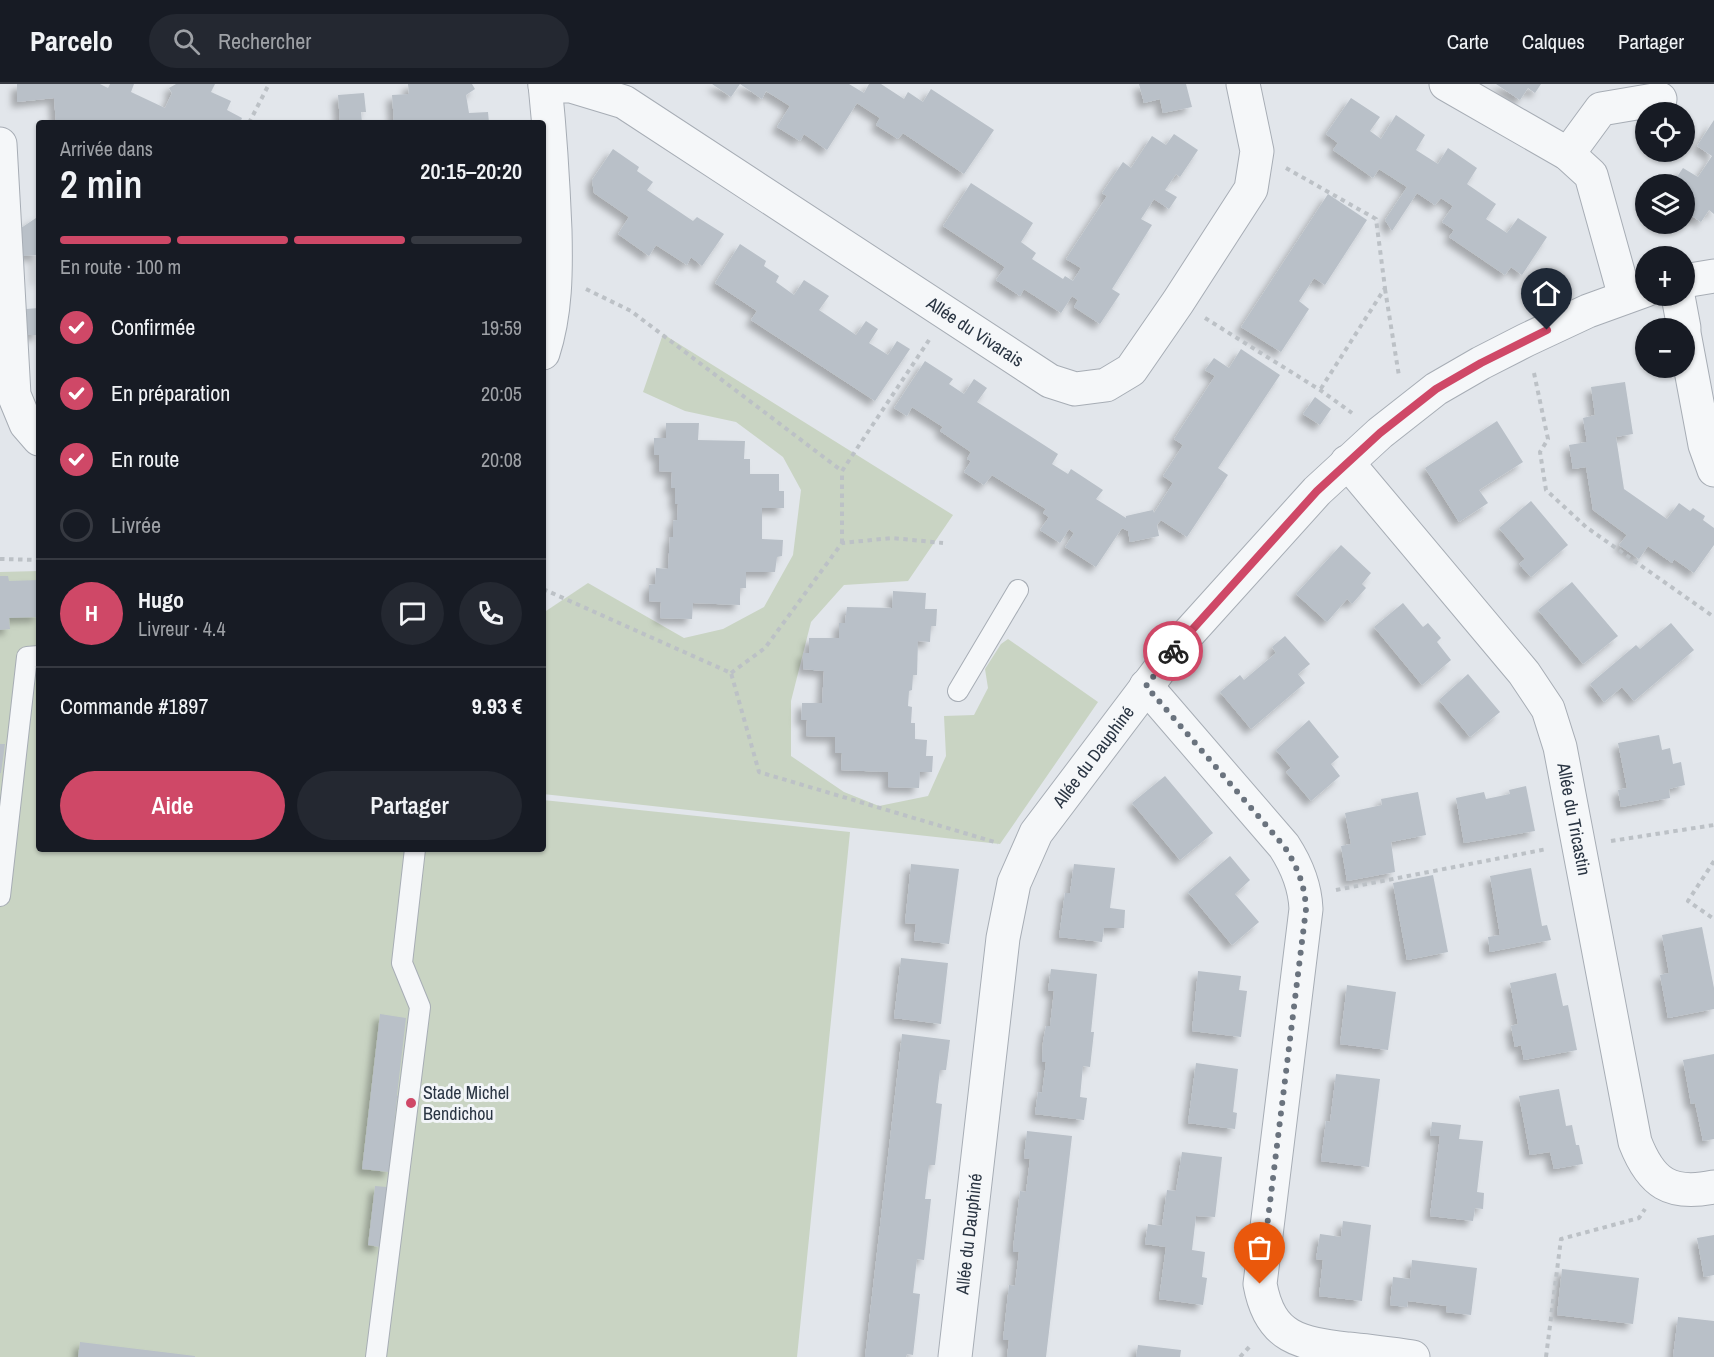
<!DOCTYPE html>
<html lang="fr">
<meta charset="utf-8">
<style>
body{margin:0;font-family:"Archivo Narrow",sans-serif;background:#242831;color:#f1f3f6;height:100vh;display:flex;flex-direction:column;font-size:22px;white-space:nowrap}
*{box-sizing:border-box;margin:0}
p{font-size:20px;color:#9ea1a6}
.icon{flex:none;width:33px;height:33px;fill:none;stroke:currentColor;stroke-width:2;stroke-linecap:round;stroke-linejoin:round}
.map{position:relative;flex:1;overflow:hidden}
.sheet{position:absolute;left:36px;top:36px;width:510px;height:732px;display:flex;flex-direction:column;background:#171b24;border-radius:6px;box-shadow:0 2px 4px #0004}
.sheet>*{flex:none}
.tools{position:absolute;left:1635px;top:18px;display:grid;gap:12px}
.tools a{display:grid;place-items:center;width:60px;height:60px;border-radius:50%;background:#171b24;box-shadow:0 2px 4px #0004;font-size:30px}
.pin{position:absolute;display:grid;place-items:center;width:51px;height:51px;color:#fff;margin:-62px -26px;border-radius:50% 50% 50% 0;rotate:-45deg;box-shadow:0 0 6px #0007}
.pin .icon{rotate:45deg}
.courier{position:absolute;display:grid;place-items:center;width:60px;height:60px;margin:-30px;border:4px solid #cf4867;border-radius:50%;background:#fff;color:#222;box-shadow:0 2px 8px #0007}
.summary em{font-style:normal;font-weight:600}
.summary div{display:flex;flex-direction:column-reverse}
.summary{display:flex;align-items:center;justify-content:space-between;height:102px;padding:0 24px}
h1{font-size:39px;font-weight:600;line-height:45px}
.bar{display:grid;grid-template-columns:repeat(4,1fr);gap:9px 6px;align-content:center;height:72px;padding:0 24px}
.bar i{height:8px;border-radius:4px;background:#363941}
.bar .selected{background:#cf4867}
.bar p{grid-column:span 4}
.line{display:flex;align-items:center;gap:15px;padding:0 24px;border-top:2px solid #363941}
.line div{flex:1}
.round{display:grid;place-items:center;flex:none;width:63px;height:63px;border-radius:32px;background:#242831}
ol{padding:0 24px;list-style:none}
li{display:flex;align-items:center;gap:18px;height:66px}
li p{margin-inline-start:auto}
li .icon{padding:6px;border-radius:50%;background:#cf4867;color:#fff;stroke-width:4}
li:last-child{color:#9ea1a6}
li i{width:33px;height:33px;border:3px solid #363941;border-radius:50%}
.primary-button{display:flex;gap:12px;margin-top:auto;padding:12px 24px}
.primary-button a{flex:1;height:69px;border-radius:36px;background:#cf4867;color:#fff;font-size:24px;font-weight:600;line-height:69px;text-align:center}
.primary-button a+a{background:#242831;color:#f1f3f6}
header{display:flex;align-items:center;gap:36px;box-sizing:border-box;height:84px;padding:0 30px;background:#171b24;border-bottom:2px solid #363941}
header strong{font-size:28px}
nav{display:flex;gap:33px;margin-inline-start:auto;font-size:21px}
.search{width:420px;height:54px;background:#242831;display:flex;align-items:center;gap:15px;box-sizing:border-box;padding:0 21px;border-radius:33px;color:#9ea1a6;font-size:22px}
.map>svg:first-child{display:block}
</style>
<header>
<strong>Parcelo</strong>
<div class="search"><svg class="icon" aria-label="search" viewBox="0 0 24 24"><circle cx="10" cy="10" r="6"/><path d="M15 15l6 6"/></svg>Rechercher</div>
<nav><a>Carte</a><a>Calques</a><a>Partager</a></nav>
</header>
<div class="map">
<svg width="1714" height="1273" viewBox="0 0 1714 1273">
<defs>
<filter id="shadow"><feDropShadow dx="-5.5" dy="5.5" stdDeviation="3" flood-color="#0004"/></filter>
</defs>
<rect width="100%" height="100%" fill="#e2e6eb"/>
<path fill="#c9d4c3" d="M663,250L953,431L908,497L844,501L811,538L791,617V672L844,708L879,722L928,712L946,672L944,632L974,631L988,604L985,585L1001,560L1008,555L1098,618L1000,760L543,710V529L588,499L684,554L723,545L764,523L793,471L801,406L783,373L736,338L685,327L643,308Z
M39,487V765H543V716L850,748L797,1273H0V488Z"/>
<path fill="#b9c0c8" filter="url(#shadow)" d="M17,0H100L108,4L110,0H134L131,8L165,24L172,9L169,4L176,0H215L211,8L231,17L227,26L242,34L240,39H56L54,14L17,18Z
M408,0H472L475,5L466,11L469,29L488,28L489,39H394L392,11L409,10Z
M712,0H849L864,9L869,0H881L904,15L908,8L923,18L931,5L994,46L964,90L903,49L898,55L876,41L880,34L857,19L827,66L804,50L800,57L777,43L790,22L766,7L762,15L740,0L731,13Z
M1139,0H1186L1192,23L1163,29L1160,15L1144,19Z
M1496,0H1541L1535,9L1528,4L1520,16Z
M364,9L366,28H361L362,39H340L338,11Z
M1351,14L1380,33L1370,47L1381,55L1396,31L1425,51L1416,66L1438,80L1448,64L1477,84L1467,100L1496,120L1486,135L1507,149L1518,134L1547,153L1522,191L1511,183L1505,191L1449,153L1454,146L1442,138L1453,122L1441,114L1435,121L1417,109L1392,147L1385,136L1407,103L1379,85L1373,94L1333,66L1338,59L1326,50Z
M1714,36V130L1709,126L1701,138L1684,127V100H1672L1683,84L1698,93L1712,72L1697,62Z
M1174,50L1198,66L1180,93L1176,90L1165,106L1177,113L1169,125L1154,115L1141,135L1152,141L1112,205L1120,210L1100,240L1074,223L1078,216L1072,212L1061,229L1024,205L1020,212L996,196L1005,183L943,142L971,99L1033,139L1021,158L1036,169L1032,175L1063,195L1065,192L1073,197L1081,184L1066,175L1107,112L1102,109L1123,78L1131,84L1152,52L1166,61Z
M613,65L639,83L637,87L653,98L647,106L693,137L697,133L724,150L702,182L691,173L687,181L656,161L649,172L618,150L629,133L594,109L592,96Z
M1328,110L1367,136L1325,201L1314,194L1299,217L1309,225L1281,268L1241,243Z
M39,132V197H37L36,171L23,172L21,144Z
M740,160L766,177L764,182L779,192L776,198L794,211L804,196L829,212L819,226L856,251L866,237L878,245L869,259L888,271L897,257L910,265L875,317L751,236L757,227L715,199Z
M39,224V251H27L26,225Z
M1241,265L1280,291L1218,384L1228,391L1187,453L1161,436L1157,441L1159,452L1130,458L1128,447L1122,444L1096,483L1065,463L1074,449L1069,445L1060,459L1040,446L1049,433L1043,429L1046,425L992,391L984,401L964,388L971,377L967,375L971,368L940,347L943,343L912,323L907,332L894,324L925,277L953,295L949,300L964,310L974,295L987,304L977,318L1058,370L1052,380L1068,390L1071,385L1103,406L1096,415L1126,434V432L1148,427L1153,426L1154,429L1173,399L1163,392L1183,361L1174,355L1215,292L1205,286L1214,274L1229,284Z
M1625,298L1633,350L1616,353L1624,405L1667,435L1679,419L1690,427L1693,424L1705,432L1703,436L1714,444V461L1694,489L1674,475L1672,479L1648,462L1639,475L1619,461L1627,451L1593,426L1586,383L1573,385L1569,361L1587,358L1583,334L1595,331L1591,303Z
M1315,313L1331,325L1320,341L1303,330Z
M1497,337L1523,378L1479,406L1488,419L1459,438L1425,384Z
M666,339H699L698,356L745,357L744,375H750V390H779V407H784V424H762V455L783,456L782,472L777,473L775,488H746V504H740V521L693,519L692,535L660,534L661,518L649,517V501L655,500L656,484L668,485L670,453H673V437L677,436L678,420H675V404H671L672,388L659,387V371H654V354H666Z
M1531,417L1568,461L1531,493L1519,480L1525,475L1499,444Z
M1341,461L1371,489L1362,500L1366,504L1352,520L1347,515L1327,538L1296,510Z
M0,492H8L9,497L39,496V533L9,534L10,545L0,546Z
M1572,498L1618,552L1583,580L1538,526Z
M893,507L926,509L925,525H937L936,542H931L930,558L918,557L917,591H913L912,606L909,607L908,622L912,623L911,639H915V655L927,656L926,672H933L932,688H920L919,704L888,703V688L841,686L842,669H835V653L806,652L807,636H801L802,619H822L824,587L803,585V569H809V554H839V539H845L847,523L892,524Z
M1403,519L1423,543L1428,539L1441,554L1437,558L1451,576L1422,601L1374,543Z
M1671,539L1694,566L1634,617L1622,603L1604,618L1590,600L1636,561L1640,565Z
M1285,552L1310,580L1298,590L1305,599L1251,645L1220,608L1240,591L1244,596L1276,569L1272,563Z
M1468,590L1500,628L1470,653L1439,616Z
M1309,636L1339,673L1331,680L1340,692L1311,717L1286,688L1291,684L1276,666Z
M1659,651L1662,666L1670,664L1673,680L1681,678L1685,701L1669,705L1670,714L1621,723L1618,706L1627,704L1618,659Z
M0,660H5L1,689H0Z
M1165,692L1213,749L1180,776L1132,719Z
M1526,702L1535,747L1464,759L1456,714L1484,708L1486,715L1510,710L1509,706Z
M1418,708L1426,751L1391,758L1395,788L1347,797L1341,762L1351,760L1345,729L1382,721L1381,715Z
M1230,772L1250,796L1235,810L1259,838L1232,861L1188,808Z
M911,780L959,785L949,860L914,856L916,840L905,839Z
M1074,780L1115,784L1110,824L1125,826L1124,844H1104L1102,858L1059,853L1065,809H1070Z
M1531,784L1542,842L1547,841L1551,856L1490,868L1488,853L1500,851L1490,792Z
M1433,791L1448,868L1407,876L1393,799Z
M1702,843L1714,904V925L1668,934L1660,891L1669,889L1662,851Z
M901,874L948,879L941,940L894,934Z
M1051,885L1097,890L1091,948H1094L1090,983L1083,982L1080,1013L1087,1014L1084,1036L1035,1030L1038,1008L1042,1009L1046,978H1042L1043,958L1046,942H1050L1054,907L1048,906Z
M1198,887L1241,892L1239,906L1247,907L1241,953L1192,947Z
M1556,889L1563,922L1568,921L1577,966L1524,976L1521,961L1515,963L1511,942L1518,940L1510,899Z
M1347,901L1396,908L1388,966L1340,960Z
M380,930L406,934L397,1011L399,1014H397L389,1088L362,1085Z
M902,950L950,956L946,986H940L936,1019L942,1020L935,1081H929L925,1115H931L924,1176L917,1175L913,1209L920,1210L913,1271L907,1270L906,1273H865Z
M1714,970V1055L1703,1057L1695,1019L1691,1020L1683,976Z
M1196,979L1238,985L1233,1028L1237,1029L1235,1045L1188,1039Z
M1336,990L1380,995L1369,1083L1321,1077L1326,1037L1330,1038Z
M1559,1005L1566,1042L1572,1041L1576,1061H1579L1583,1080L1554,1085L1550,1068L1530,1071L1519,1012Z
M1432,1038L1461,1041L1459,1055L1483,1057L1477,1108L1484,1109L1483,1125L1475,1124L1473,1137L1430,1132L1440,1052H1430Z
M1027,1047L1072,1052L1046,1273H1007L1009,1256H1003L1009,1201L1015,1202L1019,1168H1013L1014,1156L1020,1107L1026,1108L1030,1075L1024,1074Z
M1182,1068L1222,1073L1215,1133L1196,1132L1192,1166L1205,1168L1202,1193L1207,1194L1203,1221L1159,1215L1166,1163L1145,1160L1148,1140L1162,1142L1167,1106L1176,1107Z
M375,1102L387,1103L380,1163L368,1161Z
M1343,1137L1371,1141L1362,1217L1319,1212L1323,1176L1316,1175L1320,1150L1341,1153Z
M1714,1151V1191L1704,1193L1697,1154Z
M1412,1176L1477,1184L1471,1231L1446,1228L1447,1222L1408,1217L1407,1223L1390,1221L1393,1193L1410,1195Z
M1562,1185L1639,1194L1633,1240L1557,1231Z
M1678,1233L1714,1237V1273H1673Z
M80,1258L195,1272V1273H78Z
M1138,1261L1181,1266L1180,1273H1136Z"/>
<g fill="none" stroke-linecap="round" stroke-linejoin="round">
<g stroke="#a7adb5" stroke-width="22">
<path id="service" d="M958,607L1018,506
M0,812L27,573L39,572
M376,1273L420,923L402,879L415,765"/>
</g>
<g stroke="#a7adb5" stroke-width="35">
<g id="minor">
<path d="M1446,0L1568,70L1591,91L1625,213"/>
<path id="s1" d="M545,2H571L624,18L1050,297L1075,305L1106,301L1131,286L1178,218L1251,105L1257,67L1243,0"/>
<path d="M0,60L14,311L26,340L39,355"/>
<path d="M1568,70L1601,25L1660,15"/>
<path d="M1684,197L1714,192"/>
<path d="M1678,212L1684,244"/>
<path d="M1684,249L1705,361L1714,386"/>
<path d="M543,269C556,229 556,187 555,146C553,97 550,49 545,0"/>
<path id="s2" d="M1347,378L1524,589L1548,625L1560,663L1635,1058C1651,1099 1670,1112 1714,1103"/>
<path d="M1146,602L1284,762C1297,782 1305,801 1306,825L1260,1200C1270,1255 1300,1259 1348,1265C1370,1267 1391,1270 1413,1273"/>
<path id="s3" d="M955,1273L1003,854L1014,799L1036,749L1178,561L1317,407L1380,349L1436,305L1481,279L1526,256L1588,227L1646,206"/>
</g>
</g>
<path stroke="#bcc1c6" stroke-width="4" stroke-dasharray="4.5 4.5" stroke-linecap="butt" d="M249,39L269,0
M1286,84L1376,135L1385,204L1320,306
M586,205L631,227L842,387
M1385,205L1399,292
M1205,234L1320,306L1352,329
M1534,289L1548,355L1540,368L1546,406L1586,443L1714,533
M842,459V387L929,256
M0,475L39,476
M543,505L731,589L759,688L998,759
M731,589L765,564L842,459L892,454L943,459
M1611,757L1714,741
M1714,777L1688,817L1714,835
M1336,806L1547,765
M1240,1273L1251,1261
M1546,1273L1561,1155L1639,1134L1645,1125"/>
<use href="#service" stroke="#f5f7f9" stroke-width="20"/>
<use href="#minor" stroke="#f5f7f9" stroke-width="33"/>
</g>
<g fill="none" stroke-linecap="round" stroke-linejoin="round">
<path stroke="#6a737e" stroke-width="6" stroke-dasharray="0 10.8" d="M1173,567L1146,602L1284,762C1297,782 1305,801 1306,825L1260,1200"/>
<path stroke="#cf4867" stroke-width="8" d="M1173,567L1317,407L1380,349L1436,305L1481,279L1547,246"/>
</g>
<circle fill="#cf4867" stroke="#f2f5f8" stroke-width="2" cx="411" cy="1019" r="6"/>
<g text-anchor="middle" stroke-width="6" stroke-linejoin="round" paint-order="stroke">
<g font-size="18" fill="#2a3543" stroke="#f2f5f8">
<text dy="6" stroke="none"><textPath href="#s1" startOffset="501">Allée du Vivarais</textPath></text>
<text dy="6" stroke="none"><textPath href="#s3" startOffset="628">Allée du Dauphiné</textPath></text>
<text dy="6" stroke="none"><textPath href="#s2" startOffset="432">Allée du Tricastin</textPath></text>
<text dy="6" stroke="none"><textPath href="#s3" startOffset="124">Allée du Dauphiné</textPath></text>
</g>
<g font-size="18" fill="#2a3543" stroke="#f2f5f8" text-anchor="start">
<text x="423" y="1015">Stade Michel<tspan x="423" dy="21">Bendichou</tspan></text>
</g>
</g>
</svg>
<div class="tools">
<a><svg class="icon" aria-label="locate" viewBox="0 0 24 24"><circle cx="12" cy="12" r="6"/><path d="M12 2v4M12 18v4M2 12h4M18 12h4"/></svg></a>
<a><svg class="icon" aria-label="layers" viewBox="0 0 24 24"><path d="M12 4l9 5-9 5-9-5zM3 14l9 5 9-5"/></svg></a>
<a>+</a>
<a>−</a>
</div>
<div class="pin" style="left:1260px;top:1200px;background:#ea580c"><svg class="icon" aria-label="bag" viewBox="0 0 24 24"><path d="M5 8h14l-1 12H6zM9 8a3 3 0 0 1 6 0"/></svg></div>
<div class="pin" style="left:1547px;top:246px;background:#1f2937"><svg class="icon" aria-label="home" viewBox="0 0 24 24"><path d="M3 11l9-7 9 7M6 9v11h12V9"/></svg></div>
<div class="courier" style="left:1173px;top:567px"><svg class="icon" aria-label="bike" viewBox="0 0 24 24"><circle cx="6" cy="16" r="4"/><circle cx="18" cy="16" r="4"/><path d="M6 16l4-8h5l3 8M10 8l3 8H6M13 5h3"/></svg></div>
<section class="sheet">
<div class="summary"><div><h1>2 min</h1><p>Arrivée dans</p></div><em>20:15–20:20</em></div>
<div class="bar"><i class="selected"></i><i class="selected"></i><i class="selected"></i><i></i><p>En route · 100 m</p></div>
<ol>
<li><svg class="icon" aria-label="check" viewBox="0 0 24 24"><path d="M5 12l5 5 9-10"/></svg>Confirmée<p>19:59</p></li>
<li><svg class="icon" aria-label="check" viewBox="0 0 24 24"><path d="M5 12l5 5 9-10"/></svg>En préparation<p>20:05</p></li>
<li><svg class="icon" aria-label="check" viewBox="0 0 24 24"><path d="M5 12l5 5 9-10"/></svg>En route<p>20:08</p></li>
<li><i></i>Livrée</li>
</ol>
<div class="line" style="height:108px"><b class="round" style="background:#cf4867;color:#fff">H</b><div><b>Hugo</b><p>Livreur · 4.4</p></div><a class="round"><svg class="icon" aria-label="chat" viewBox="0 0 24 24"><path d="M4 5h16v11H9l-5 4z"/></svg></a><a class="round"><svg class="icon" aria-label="phone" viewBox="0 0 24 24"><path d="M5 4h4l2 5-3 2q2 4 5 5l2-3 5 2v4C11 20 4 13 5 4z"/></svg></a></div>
<div class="line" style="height:78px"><div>Commande #1897</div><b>9.93 €</b></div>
<div class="primary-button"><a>Aide</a><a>Partager</a></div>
</section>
</div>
